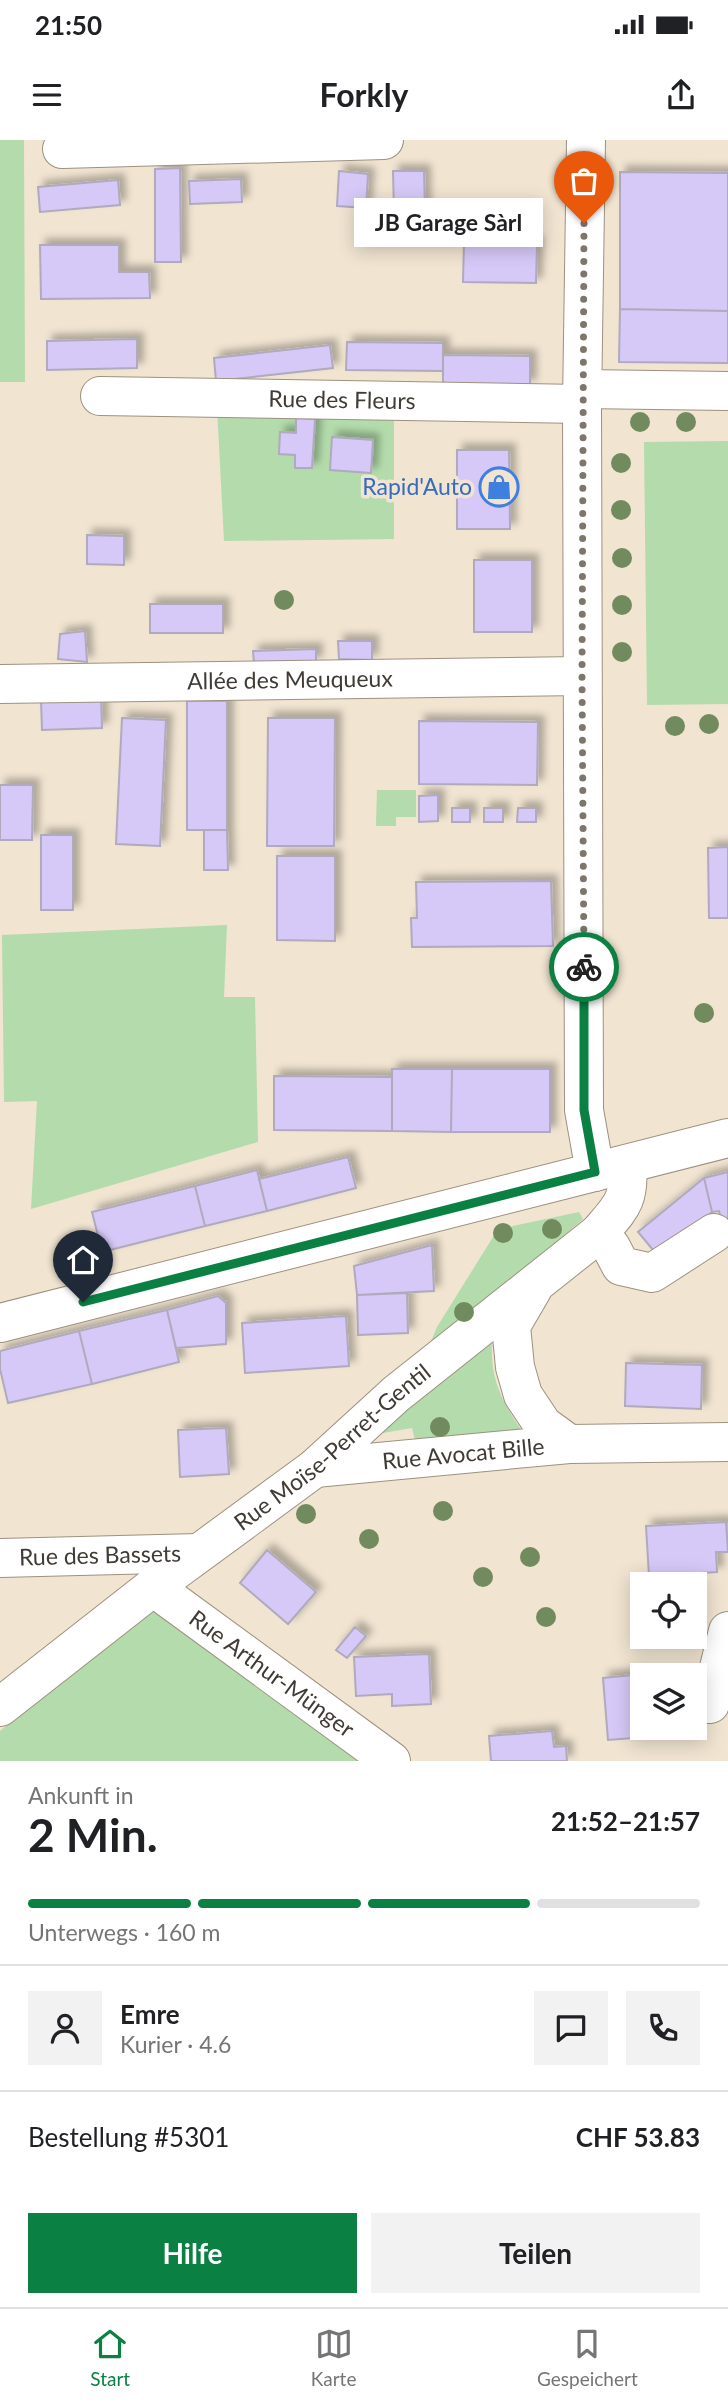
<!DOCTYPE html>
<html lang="de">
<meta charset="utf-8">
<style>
body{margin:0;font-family:Lato,sans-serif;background:#f2f2f2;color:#202124;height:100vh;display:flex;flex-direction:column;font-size:26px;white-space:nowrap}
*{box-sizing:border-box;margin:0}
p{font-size:23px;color:#757577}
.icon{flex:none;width:38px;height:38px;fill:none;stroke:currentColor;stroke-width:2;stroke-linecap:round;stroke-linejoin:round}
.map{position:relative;height:1621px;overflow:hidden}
.sheet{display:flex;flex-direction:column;background:#fff;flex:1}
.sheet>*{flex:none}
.buttons{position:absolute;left:630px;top:1432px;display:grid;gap:14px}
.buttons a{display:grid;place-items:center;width:77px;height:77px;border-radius:0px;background:#fff;box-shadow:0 4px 18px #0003;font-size:35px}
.pin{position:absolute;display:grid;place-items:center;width:60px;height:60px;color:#fff;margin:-72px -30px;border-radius:50% 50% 50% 0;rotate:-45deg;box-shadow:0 0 7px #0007}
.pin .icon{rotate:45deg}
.courier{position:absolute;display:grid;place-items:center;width:70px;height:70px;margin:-35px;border:5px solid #0b8043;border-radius:50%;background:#fff;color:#222;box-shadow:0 2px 9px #0007}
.bubble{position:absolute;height:49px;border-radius:0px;background:#fff;box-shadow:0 4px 18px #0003;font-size:23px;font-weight:700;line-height:49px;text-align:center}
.head em{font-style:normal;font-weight:700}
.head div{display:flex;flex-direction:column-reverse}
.head{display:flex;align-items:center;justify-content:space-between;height:119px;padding:0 28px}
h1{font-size:46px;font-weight:700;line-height:52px}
.bar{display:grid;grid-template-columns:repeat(4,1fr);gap:10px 7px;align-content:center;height:84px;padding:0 28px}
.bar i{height:9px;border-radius:5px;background:#e0e0e0}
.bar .selected{background:#0b8043}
.bar p{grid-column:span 4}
.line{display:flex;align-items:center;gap:18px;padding:0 28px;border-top:2px solid #e0e0e0}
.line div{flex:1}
.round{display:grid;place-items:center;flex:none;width:74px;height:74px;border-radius:0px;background:#f2f2f2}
.button{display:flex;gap:14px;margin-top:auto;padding:14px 28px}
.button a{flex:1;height:80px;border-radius:0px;background:#0b8043;color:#fff;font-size:28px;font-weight:700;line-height:80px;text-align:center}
.button a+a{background:#f2f2f2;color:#202124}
.status{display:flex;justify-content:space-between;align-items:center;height:49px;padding:0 35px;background:#fff;direction:ltr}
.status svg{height:19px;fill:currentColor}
header{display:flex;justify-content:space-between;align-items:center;height:91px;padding:0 28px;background:#fff;font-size:32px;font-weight:700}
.menu{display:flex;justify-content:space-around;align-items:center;height:98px;border-top:2px solid #e0e0e0;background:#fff;font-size:19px;color:#757577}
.menu a{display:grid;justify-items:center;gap:4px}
.menu .selected{color:#0b8043}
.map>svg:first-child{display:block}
</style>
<div class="status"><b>21:50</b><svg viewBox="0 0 49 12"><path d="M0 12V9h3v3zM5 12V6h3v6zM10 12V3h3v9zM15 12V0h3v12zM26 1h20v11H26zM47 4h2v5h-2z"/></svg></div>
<header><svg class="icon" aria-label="menu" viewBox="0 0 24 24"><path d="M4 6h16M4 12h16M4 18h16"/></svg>Forkly<svg class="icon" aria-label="share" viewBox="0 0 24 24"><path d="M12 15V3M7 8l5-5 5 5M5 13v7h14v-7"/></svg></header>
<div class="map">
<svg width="728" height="1621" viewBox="0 0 728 1621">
<defs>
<filter id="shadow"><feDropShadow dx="6" dy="-6" stdDeviation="3.5" flood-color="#0004"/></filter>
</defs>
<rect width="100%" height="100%" fill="#f1e4d1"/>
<path fill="#b3dbab" d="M0,0H24L25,242H0Z
M217,267L394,272V399L224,401Z
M728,301V564L647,565L644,302Z
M377,650H416V677H396V686H376Z
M227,785L224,857H255L258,1002L31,1069L37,961L4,962L2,795Z
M579,1072L583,1079L425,1215L437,1187L498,1089Z
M492,1201C490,1239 501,1260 522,1291L416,1304L412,1288L383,1293L381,1286Z
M154,1463L369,1621H0V1591Z"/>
<path fill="#d6c9f7" stroke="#afaabd" stroke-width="2" filter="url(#shadow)" d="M180,28L181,122H155V29Z
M339,31L368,34L366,68L337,66Z
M393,31H424L425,71L394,72Z
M620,32L728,33V171L620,169Z
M241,39L242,62L190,64L189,41Z
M118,40L120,65L40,72L38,47Z
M464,102L537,103L536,143L463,142Z
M40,105H119V132H149L150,158L41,159Z
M620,169L728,171V223L619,222Z
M137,199V228L47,230V201Z
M347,202L443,203V231L346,230Z
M330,205L333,228L216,241L214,218Z
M443,215L530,216V245H443Z
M296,278L315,279L312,328H295V315L279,314L280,292L296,293Z
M332,297L373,300L371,333L330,330Z
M457,310H509L510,389H457Z
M87,395L124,396V425L87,424Z
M474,420H532V492H474Z
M150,464H223V493H150Z
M85,491L87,522L58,519L60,494Z
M338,501H372V520L339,519Z
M316,509V522L254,523L253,511Z
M101,557L102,588L42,590L41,560Z
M187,561H227V690H187Z
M122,578L166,580L160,706L116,704Z
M268,578H335L334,706H267Z
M419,581L538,582L537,645L419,644Z
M0,645H33L32,700H0Z
M438,655V681L419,682V656Z
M452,668H470V682H452Z
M484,668H503V682H484Z
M518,668H536V682H517Z
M204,690H227L228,730H204Z
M41,695H73V770H41Z
M728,707V778H709L708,708Z
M277,716H335V801L277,800Z
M551,741L553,806L412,807L411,778H417L416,742Z
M392,929H452L451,992L392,991Z
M452,929H550V992H451Z
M274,936L392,937V991L274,990Z
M348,1017L356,1048L267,1071L259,1039Z
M257,1030L267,1071L205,1086L195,1046Z
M728,1032V1085L723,1086L719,1071L712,1072L704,1038Z
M704,1038L712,1072L658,1116L638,1092Z
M195,1046L205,1086L102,1112L92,1072Z
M432,1105L434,1151L357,1155L354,1126Z
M407,1153L408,1193L358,1195L357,1155Z
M218,1156L226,1163V1204L176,1208L167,1170Z
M167,1170L179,1222L92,1244L79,1191Z
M346,1176L349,1226L245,1233L242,1183Z
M79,1191L92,1244L8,1263L0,1229V1211Z
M626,1223L702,1225L701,1269L625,1266Z
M226,1288L229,1334L180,1337L178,1290Z
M726,1382L728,1412H716L717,1432L649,1436L646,1386Z
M267,1410L316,1452L288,1484L240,1443Z
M355,1487L366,1496L347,1518L336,1510Z
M429,1514L431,1564L392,1566V1554L356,1556L354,1517Z
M633,1535L635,1551H642V1587H683L684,1594L608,1600L603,1538Z
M552,1591L554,1607L566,1606L567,1621H491L489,1596Z"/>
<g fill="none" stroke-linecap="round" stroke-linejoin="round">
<g stroke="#9d9180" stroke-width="40">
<g id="minor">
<path d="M586,0L582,264L584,970L595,1032"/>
<path d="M62,9L384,0"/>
<path d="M582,249L728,251"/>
<path id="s1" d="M100,256L582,264"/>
<path id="s2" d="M0,544L582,536"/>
<path d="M599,1093L611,1107L621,1126L652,1133L714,1093"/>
<path d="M532,1150L511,1186L515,1227L523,1255L543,1285L569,1304"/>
<path id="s3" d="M315,1328L569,1304L728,1302"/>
<path id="s4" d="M0,1418L199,1413"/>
<path id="s5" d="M153,1447L391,1621"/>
<path d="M710,1564L728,1491"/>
<path id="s6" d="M0,1567L153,1447L315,1328L396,1254L599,1093C621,1067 630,1061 627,1025"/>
</g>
</g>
<g stroke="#9d9180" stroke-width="40">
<path id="major" d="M0,1183L728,998"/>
</g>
<use href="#minor" stroke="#fff" stroke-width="38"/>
<use href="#major" stroke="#fff" stroke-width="38"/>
</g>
<g fill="#728b5e">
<circle cx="640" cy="282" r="10"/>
<circle cx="686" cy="282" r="10"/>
<circle cx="621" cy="323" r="10"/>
<circle cx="621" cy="370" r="10"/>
<circle cx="622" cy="418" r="10"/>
<circle cx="284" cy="460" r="10"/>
<circle cx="622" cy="465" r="10"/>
<circle cx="622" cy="512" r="10"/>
<circle cx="709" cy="584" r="10"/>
<circle cx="675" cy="586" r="10"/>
<circle cx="704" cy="873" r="10"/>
<circle cx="552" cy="1089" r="10"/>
<circle cx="503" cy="1093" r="10"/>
<circle cx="464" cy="1172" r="10"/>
<circle cx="440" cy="1287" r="10"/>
<circle cx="443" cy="1371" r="10"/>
<circle cx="306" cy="1374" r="10"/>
<circle cx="369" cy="1399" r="10"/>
<circle cx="530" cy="1417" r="10"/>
<circle cx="483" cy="1437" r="10"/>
<circle cx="546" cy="1477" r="10"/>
</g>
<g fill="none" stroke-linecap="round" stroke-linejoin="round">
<path stroke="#7e766b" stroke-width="7" stroke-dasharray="0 12.6" d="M584,827L582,536L584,83"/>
<path stroke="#0b8043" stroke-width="9" d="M83,1162L595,1032L584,970V827"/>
</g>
<defs>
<g id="shop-ring" transform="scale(2.0125)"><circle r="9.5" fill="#f1e4d1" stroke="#3f7fe0" stroke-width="1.5"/><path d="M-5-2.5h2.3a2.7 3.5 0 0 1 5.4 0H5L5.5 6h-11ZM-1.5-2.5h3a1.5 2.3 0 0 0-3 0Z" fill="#3f7fe0"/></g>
</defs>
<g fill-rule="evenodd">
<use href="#shop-ring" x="499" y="347"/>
</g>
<g text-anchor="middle" stroke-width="7" stroke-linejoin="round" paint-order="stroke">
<g font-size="23" fill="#403b34" stroke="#f1e4d1">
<text dy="8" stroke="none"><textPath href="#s1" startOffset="242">Rue des Fleurs</textPath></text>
<text dy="8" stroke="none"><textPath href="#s2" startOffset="290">Allée des Meuqueux</textPath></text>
<text dy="8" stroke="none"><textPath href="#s6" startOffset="422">Rue Moïse-Perret-Gentil</textPath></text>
<text dy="8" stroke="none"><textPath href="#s3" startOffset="149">Rue Avocat Bille</textPath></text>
<text dy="8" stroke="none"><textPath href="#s4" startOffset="100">Rue des Bassets</textPath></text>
<text dy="8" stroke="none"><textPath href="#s5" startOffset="147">Rue Arthur-Münger</textPath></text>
</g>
<g font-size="23" fill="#366cbe" stroke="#f1e4d1" text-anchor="end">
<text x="472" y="355">Rapid'Auto</text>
</g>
</g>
</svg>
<div class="buttons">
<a><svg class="icon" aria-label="locate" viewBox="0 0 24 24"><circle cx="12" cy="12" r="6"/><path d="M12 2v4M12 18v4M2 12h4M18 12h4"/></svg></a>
<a><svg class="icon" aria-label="layers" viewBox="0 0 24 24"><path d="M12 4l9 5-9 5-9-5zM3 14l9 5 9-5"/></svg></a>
</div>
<div class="pin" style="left:584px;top:83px;background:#ea580c"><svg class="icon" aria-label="bag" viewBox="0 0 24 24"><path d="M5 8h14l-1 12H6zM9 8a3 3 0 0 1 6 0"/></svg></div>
<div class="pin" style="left:83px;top:1162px;background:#1f2937"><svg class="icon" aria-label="home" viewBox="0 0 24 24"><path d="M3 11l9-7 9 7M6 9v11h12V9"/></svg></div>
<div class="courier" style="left:584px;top:827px"><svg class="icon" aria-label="bike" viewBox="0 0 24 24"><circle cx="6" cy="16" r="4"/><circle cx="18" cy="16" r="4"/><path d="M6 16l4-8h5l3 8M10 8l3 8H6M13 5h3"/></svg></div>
<div class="bubble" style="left:354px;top:58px;width:189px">JB Garage Sàrl</div>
</div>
<section class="sheet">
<div class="head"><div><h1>2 Min.</h1><p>Ankunft in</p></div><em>21:52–21:57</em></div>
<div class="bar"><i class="selected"></i><i class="selected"></i><i class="selected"></i><i></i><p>Unterwegs · 160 m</p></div>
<div class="line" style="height:126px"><a class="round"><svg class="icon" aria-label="person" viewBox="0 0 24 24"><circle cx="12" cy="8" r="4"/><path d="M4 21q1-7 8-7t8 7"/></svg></a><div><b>Emre</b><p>Kurier · 4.6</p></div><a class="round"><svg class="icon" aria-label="chat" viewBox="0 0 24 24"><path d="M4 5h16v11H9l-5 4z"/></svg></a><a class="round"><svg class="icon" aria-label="phone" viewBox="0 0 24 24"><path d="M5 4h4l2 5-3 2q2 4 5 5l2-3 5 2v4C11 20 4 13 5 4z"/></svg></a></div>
<div class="line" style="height:91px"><div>Bestellung #5301</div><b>CHF 53.83</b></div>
<div class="button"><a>Hilfe</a><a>Teilen</a></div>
</section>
<nav class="menu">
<a class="selected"><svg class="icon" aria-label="home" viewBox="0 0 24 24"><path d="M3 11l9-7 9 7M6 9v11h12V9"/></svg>Start</a>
<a><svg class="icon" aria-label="map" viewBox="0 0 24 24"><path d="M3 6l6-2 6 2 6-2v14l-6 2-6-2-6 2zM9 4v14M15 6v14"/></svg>Karte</a>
<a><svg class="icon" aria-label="saved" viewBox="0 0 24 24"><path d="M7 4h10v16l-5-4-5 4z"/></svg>Gespeichert</a>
</nav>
